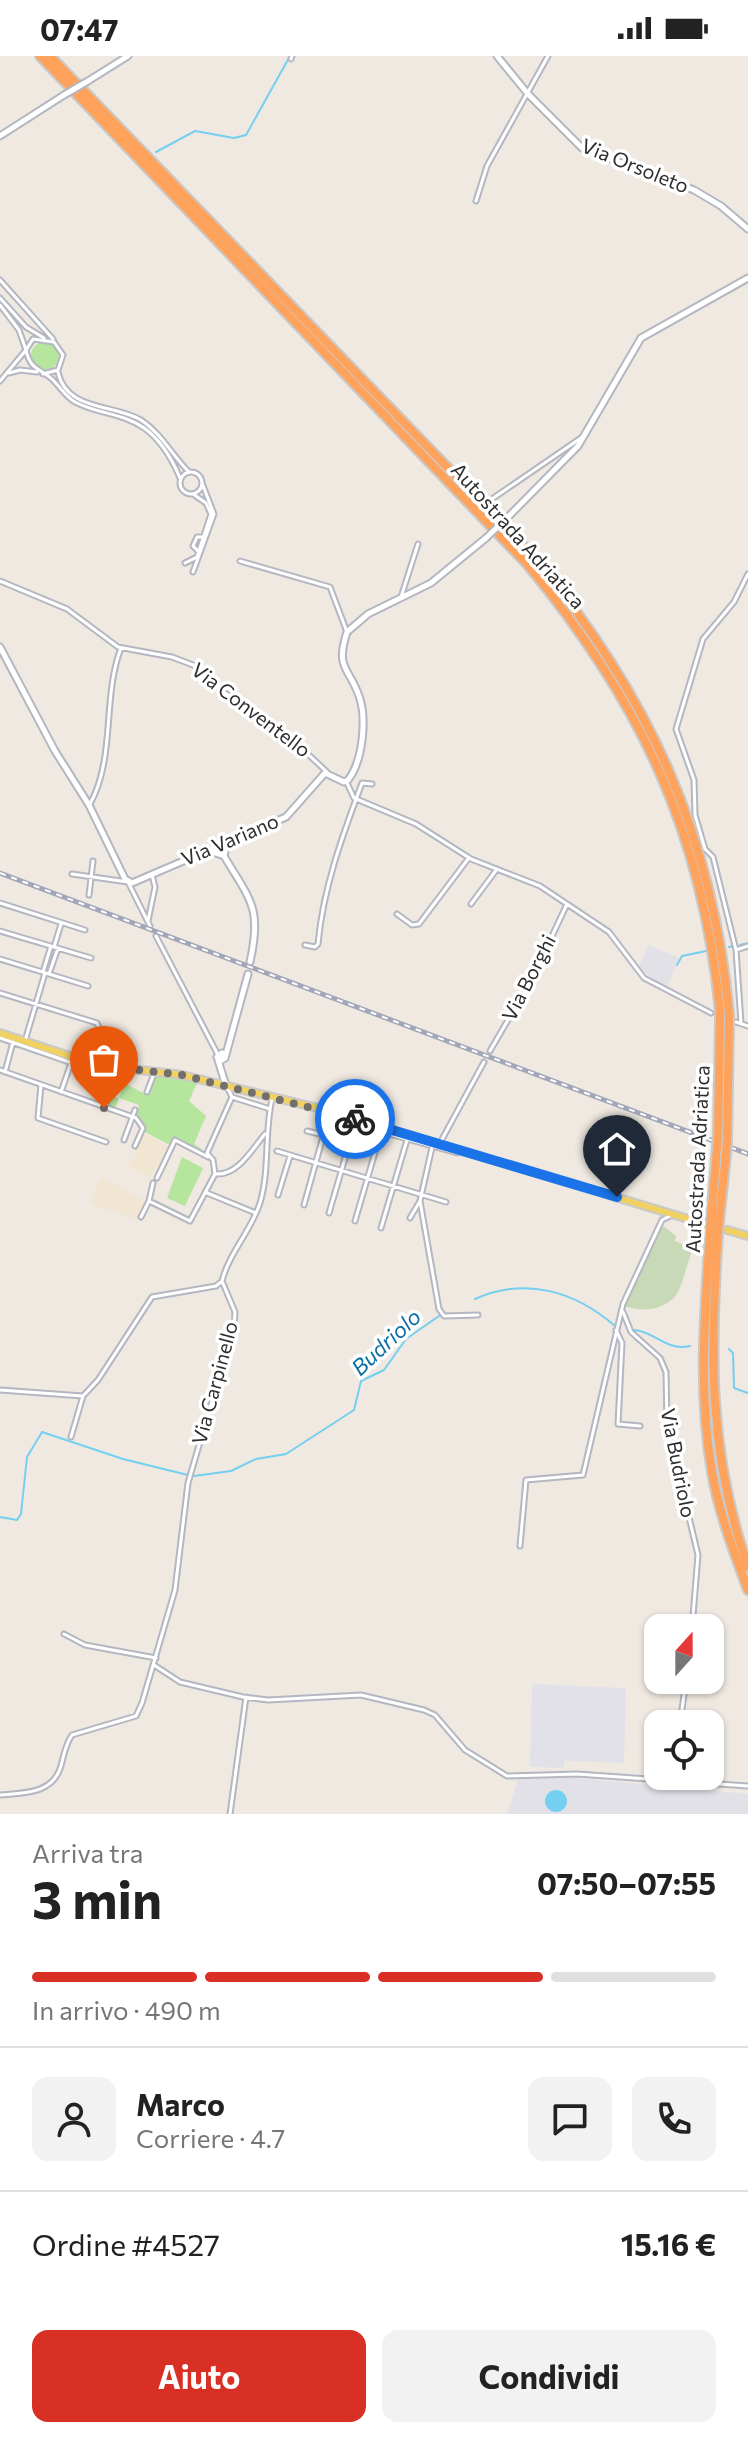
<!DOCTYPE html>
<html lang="it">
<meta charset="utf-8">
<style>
body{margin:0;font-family:Commissioner,sans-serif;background:#f2f2f2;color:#222;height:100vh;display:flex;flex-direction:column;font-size:30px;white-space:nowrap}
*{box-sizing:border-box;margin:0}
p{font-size:26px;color:#767676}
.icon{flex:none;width:44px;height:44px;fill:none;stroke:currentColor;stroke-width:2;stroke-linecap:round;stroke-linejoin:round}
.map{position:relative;height:1758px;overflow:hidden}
.sheet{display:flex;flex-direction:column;background:#fff;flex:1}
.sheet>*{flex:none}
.needle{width:52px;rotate:21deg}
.controls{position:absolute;left:644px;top:1558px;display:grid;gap:16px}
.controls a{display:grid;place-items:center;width:80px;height:80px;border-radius:16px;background:#fff;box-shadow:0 2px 6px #0004;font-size:40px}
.pin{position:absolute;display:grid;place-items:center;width:68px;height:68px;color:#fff;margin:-82px -34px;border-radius:50% 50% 50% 0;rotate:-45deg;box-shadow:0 0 8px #0007}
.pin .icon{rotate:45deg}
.courier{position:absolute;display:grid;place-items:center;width:80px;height:80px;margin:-40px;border:6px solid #1a73e8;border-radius:50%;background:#fff;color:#222;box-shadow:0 2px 10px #0007}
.headline em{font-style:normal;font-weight:700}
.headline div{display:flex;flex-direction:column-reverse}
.headline{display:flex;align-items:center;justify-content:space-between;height:136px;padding:0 32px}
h1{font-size:52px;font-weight:700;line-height:60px}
.bar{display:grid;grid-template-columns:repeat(4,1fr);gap:12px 8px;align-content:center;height:96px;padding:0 32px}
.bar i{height:10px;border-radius:6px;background:#e0e0e0}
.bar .on{background:#d93025}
.bar p{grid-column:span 4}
.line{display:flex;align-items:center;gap:20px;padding:0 32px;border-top:2px solid #e0e0e0}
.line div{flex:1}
.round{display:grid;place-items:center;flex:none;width:84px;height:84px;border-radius:16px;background:#f2f2f2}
.cta{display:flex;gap:16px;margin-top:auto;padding:16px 32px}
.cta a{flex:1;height:92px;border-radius:16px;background:#d93025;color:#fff;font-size:32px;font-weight:700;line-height:92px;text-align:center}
.cta a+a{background:#f2f2f2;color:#222}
.status{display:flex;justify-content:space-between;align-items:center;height:56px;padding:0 40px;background:#fff;direction:ltr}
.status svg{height:22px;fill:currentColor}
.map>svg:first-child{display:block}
</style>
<div class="status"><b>07:47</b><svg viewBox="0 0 49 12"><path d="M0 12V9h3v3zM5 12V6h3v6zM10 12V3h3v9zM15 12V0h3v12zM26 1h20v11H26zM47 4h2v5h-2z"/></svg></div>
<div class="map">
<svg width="748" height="1758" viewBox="0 0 748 1758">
<rect width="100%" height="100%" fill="#efe9e1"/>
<path fill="#e3e1e8" d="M648,889L679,902L666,933L639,911Z
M532,1628L626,1632L624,1707L564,1705V1712L530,1711Z
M554,1720L748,1738V1758H507L518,1724Z"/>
<path fill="#f0e6d1" d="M143,1077L170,1091L159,1114L154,1112L149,1122L127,1109L135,1101Z
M101,1121L146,1146L137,1163L90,1148Z"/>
<path fill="#b6e59e" d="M31 300a14 14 0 1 1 28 0a14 14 0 1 1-28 0Z
M156,1018L197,1027L189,1045L206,1060L194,1088L206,1096L175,1081L170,1089L143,1075V1067L136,1061L139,1049L119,1042L115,1053L107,1050L111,1040L119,1042L124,1027L147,1039Z
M182,1101L203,1112L185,1150L167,1142Z"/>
<path fill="#c8d9b8" d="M663,1170L676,1180L675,1185L693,1193C687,1207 684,1224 678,1236C668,1254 641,1257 625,1250Z"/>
<path fill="#75cff0" d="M545 1745a11 11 0 1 1 22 0a11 11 0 1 1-22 0Z"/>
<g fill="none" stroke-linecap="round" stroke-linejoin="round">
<path stroke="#75cff0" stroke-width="2" d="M156,96L195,75L234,82L246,79L290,0
M740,889L748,887
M729,891L733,890
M677,909L682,900L706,895
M475,1243C526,1220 576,1236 615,1270
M634,1274C654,1275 667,1296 690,1290
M729,1293L733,1297L734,1332L748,1337
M194,1420L231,1415L256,1403L286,1398L354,1354L361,1325L384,1314L406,1283L439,1260
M0,1461L17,1464L21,1458L27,1401L42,1376L123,1403L188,1419"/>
<g stroke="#b4b7c1" stroke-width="7">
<path id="street" d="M291,3L292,0
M476,145L487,110L548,0
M0,224L53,283
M0,242L26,271L44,282
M0,249L19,274L26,294L0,325
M58,316C66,355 114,348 141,364C161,377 172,399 188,415
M9,317L20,314L37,316
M43,318L58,314L63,299L54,286L33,283L26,294C30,314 40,312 53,324C61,332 65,340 75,346C97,358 123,357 144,372C161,384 172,403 180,422
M180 427a11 11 0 1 1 22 0a11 11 0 1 1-22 0Z
M489,445L581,382
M199,496L193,490L197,481H203
M240,505L330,531L347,576
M185,507L197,501L211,458L206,447L193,438
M193,516L214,458L202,427
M0,525L67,553L118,591L172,601L193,609L222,635L281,673L327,716
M401,541L418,488
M347,727L354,742L416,768L471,803L540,830L609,876L644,922L711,957
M90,748C116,701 102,641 121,592
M72,818L128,826L150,870
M89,839L93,805
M0,847L85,874
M471,848L497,813
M397,858L412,869L419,868L468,803
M148,865L155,831L152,819
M0,875L91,902
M156,880L218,999
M305,889L315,891L318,888C323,832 343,778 362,727L372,728
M54,891L61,868
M736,894L748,890
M0,903L88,930
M43,916L51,890
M49,918L58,892
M0,937L97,967L115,1010
M736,966L748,970
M741,967L736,894L713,801L705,793L695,759L694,724L676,673L703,583L734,546L748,518
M0,982L115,1022L105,1051
M25,985L45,917
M490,995L534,919L567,848
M0,1014L136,1062L143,1072L135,1090
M5,1016L13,986
M41,1029L38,1062L106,1086
M227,1031L232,1041L270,1053
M61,1036L71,1007
M147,1036L155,1015
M329,1061L457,1097
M307,1075L324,1079
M124,1084L135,1054
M433,1087L420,1145L439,1253L444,1260L478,1259
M440,1087L484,1006
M277,1095L446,1146
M215,1118L213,1104L207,1097L232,1041
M215,1118C238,1120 252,1093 265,1078
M157,1122L175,1084L208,1101
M207,1137L256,1157
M278,1139L290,1100
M149,1145L153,1127
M304,1149L329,1059
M329,1157L355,1068
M141,1161L149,1145L190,1165L215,1118
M410,1162L420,1145
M355,1165L381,1076
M381,1172L407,1084
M623,1256L631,1276L660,1302L666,1316L667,1369L698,1499L692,1572
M616,1274L622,1287L618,1368L640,1370
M0,1334L83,1340L98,1324L152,1241L216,1230L221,1226
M71,1381L83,1340
M520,1490L526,1424L583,1419L623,1248L662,1164L672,1159
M64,1578L85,1589L156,1602
M154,1609L180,1626L243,1641L268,1644L361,1639L424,1654L435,1659L465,1694L507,1720L577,1718L748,1730
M680,1668L686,1624
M679,1720L687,1725
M0,1739C24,1737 53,1738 61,1710C64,1699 65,1689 72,1679L136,1660L142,1647L175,1534L188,1427L234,1270L235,1256L222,1225C229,1197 251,1175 260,1147C270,1113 264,1078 272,1043
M230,1758L246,1641"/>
</g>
<g stroke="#b4b7c1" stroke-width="9">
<path id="secondary" d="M497,0L528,38L582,92L694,134L721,150L748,173
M88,25L128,0
M0,80L64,39
M509,460L578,390L641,282L748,222
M0,591L55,695L89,749L125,823L132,827L286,761L325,717L344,726L348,724C363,705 367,662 359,640C349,611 335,613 347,576L368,558L431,527L486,482
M207,794L224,800L227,787
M224,800C251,845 262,852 250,906
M222,997L225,1002L220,1005L217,1001Z
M225,1002L248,918
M218,1004L226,1030"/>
</g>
<g stroke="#c9c9c9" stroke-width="10">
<path id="primary" d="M0,977L97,1009L182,1019L330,1055L705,1168
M727,1174L748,1180"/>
</g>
<g stroke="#c9c9c9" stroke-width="12">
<path id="highway" d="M40,0L527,508C641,646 703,777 720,956
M50,0L533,500C649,640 712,777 729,958
M718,1081L720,964
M727,1085L729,967
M711,1163L717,1093
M719,1165L726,1099
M710,1176C705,1256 698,1336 712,1416C719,1457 734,1496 748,1534
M718,1177C710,1296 708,1397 748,1511"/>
</g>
<use href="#street" stroke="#fff" stroke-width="3"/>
<use href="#secondary" stroke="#fff" stroke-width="5"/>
<use href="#primary" stroke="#f2d163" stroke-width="6"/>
<use href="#highway" stroke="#ffa35c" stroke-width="8"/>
<g stroke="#a3a6b8" stroke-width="5">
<path id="rail" d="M0,817L748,1098"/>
</g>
<use href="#rail" stroke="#fff" stroke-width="2" stroke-dasharray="6" stroke-linecap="butt"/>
<g stroke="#b4b7c1" stroke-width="9" stroke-linecap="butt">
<path id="secondary-bridge" d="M64,39L88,25
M486,482L509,460"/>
</g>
<g stroke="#c9c9c9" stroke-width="12" stroke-linecap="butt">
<path id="highway-bridge" d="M720,956V964
M729,958V967
M717,1093L718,1081
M726,1099L727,1085
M710,1176L711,1163
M718,1177L719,1165"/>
</g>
<use href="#secondary-bridge" stroke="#fff" stroke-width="5"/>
<use href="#highway-bridge" stroke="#ffa35c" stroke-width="8"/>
</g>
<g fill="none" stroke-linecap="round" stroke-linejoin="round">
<path stroke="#726f6d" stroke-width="8" stroke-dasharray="0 14.4" d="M104,1052L115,1022L96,1015L97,1009L182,1019L355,1063"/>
<path stroke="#1a73e8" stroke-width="10" d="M355,1063L617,1141"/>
</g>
<g text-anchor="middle" stroke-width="7" stroke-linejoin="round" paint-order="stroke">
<g font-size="20" fill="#2e2e2e" stroke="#fff">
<text transform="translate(635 110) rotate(22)" y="7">Via Orsoleto</text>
<text transform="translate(518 480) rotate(48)" y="7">Autostrada Adriatica</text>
<text transform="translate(251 654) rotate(37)" y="7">Via Conventello</text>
<text transform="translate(230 784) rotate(-23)" y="7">Via Variano</text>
<text transform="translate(529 922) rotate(-63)" y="7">Via Borghi</text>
<text transform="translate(698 1103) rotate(-87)" y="7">Autostrada Adriatica</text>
<text transform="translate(215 1327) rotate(-75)" y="7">Via Carpinello</text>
<text transform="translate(678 1407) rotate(79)" y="7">Via Budriolo</text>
</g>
<g font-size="22" font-style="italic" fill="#0d6fa3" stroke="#fff">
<text transform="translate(386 1286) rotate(-43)" y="8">Budriolo</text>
</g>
</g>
</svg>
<div class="controls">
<a><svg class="needle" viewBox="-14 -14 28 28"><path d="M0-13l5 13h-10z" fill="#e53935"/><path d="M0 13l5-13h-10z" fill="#767676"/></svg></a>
<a><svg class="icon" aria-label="locate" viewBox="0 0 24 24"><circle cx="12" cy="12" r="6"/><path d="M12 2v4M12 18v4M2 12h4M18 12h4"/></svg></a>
</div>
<div class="pin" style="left:104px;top:1052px;background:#ea580c"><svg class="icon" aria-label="bag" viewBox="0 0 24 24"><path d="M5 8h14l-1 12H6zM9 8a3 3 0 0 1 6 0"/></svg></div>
<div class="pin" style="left:617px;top:1141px;background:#1f2937"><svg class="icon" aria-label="home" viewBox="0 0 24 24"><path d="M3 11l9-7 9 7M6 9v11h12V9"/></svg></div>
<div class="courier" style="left:355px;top:1063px"><svg class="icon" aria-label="bike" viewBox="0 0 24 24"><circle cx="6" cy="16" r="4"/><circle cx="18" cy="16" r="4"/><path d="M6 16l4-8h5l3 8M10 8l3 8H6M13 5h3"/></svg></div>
</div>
<section class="sheet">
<div class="headline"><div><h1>3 min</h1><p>Arriva tra</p></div><em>07:50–07:55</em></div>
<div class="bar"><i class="on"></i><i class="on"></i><i class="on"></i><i></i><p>In arrivo · 490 m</p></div>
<div class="line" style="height:144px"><a class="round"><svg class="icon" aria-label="person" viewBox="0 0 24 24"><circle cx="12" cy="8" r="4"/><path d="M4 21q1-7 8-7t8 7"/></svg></a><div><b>Marco</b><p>Corriere · 4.7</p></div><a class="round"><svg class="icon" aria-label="chat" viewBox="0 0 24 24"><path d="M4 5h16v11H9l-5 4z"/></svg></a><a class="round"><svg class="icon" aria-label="phone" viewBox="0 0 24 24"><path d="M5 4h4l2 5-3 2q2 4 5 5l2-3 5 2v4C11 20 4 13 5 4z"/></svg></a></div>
<div class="line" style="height:104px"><div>Ordine #4527</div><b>15.16 €</b></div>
<div class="cta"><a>Aiuto</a><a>Condividi</a></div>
</section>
